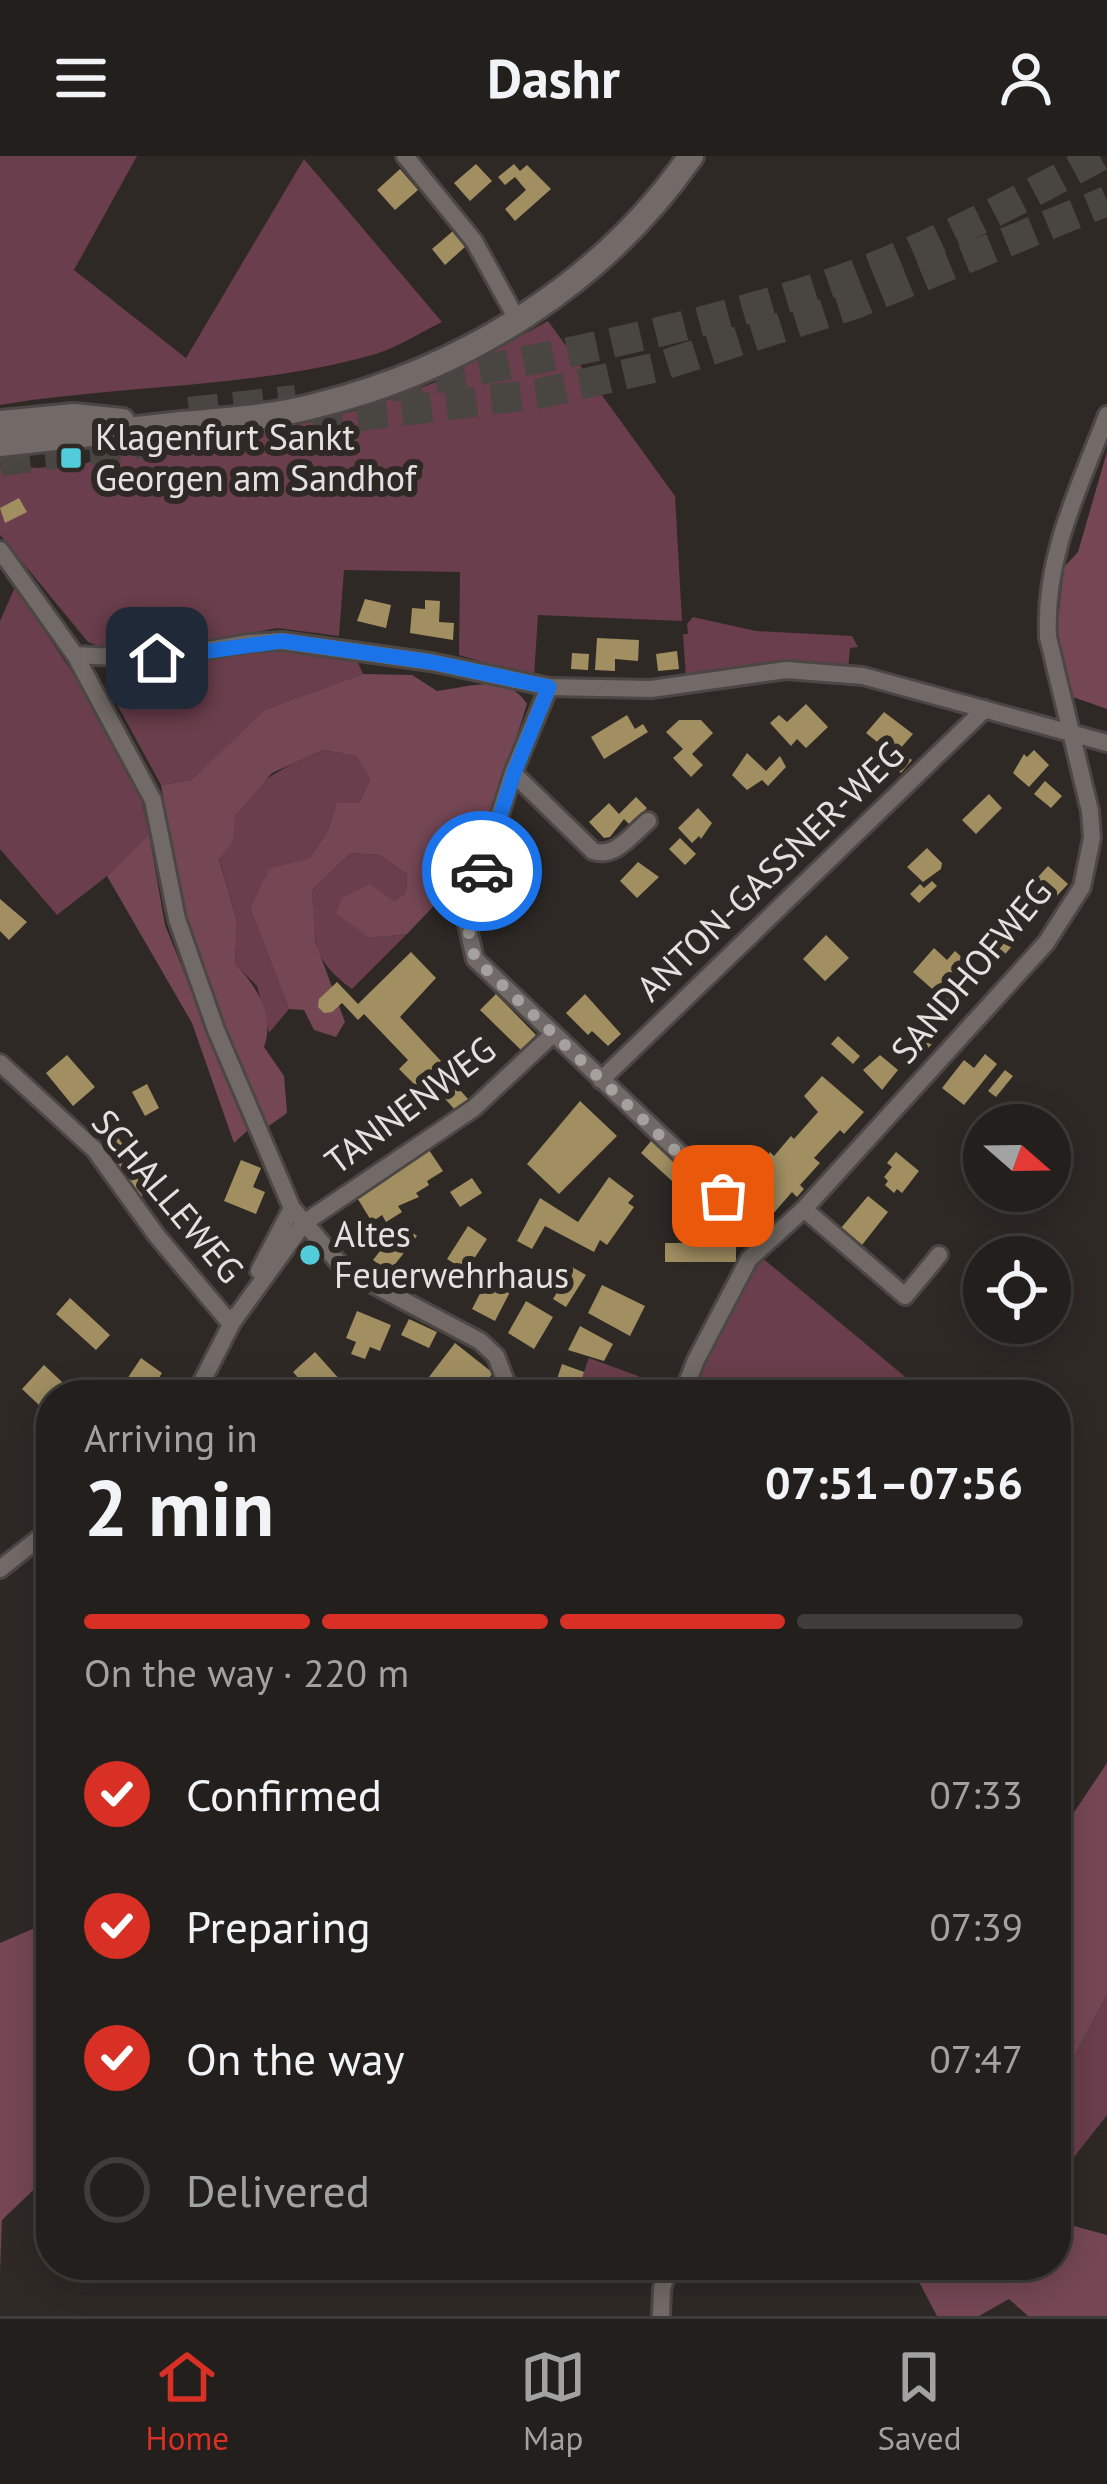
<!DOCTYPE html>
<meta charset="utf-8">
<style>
body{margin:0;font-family:"PT Sans",sans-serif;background:#2a2725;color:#f1f3f6;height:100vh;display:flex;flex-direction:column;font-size:45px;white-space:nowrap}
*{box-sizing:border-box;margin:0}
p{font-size:39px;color:#a2a2a3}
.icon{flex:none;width:66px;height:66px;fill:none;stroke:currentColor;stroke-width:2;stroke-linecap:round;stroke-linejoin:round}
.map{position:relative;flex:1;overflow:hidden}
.side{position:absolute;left:36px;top:1224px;width:1035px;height:900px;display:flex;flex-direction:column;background:#221f1c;border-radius:48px;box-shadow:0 6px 30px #0003,0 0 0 3px #3f3d3b}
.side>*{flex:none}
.needle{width:78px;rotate:110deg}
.fabs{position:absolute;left:963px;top:948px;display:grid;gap:24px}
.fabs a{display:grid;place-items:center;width:108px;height:108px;border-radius:50%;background:#221f1c;box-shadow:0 6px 30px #0003,0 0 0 3px #3f3d3b;font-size:60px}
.pin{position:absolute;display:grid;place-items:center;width:102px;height:102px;color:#fff;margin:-51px;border-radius:24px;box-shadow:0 6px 18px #0006}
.courier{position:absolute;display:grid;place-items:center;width:120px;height:120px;margin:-60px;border:9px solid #1a73e8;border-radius:50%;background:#fff;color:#222;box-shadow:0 3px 15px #0007}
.headline em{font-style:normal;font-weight:700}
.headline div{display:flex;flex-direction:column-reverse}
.headline{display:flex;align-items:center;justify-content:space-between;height:204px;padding:0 48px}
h1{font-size:78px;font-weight:700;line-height:90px}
.bar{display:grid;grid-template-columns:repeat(4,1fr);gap:18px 12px;align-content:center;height:144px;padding:0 48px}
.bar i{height:15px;border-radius:9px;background:#3f3d3b}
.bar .active{background:#d93025}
.bar p{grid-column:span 4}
ol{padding:0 48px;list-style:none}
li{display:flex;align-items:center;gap:36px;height:132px}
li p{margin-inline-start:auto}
li .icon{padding:12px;border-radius:50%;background:#d93025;color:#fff;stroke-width:4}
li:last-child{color:#a2a2a3}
li i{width:66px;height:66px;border:6px solid #3f3d3b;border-radius:50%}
header{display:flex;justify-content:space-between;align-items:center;height:156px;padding:0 48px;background:#221f1c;font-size:54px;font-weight:700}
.menu{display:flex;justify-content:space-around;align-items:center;height:168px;border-top:3px solid #3f3d3b;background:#221f1c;font-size:33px;color:#a2a2a3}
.menu a{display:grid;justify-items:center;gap:6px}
.menu .active{color:#d93025}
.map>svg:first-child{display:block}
</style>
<header><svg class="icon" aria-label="menu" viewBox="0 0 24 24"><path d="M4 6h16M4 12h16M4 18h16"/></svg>Dashr<svg class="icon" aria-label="person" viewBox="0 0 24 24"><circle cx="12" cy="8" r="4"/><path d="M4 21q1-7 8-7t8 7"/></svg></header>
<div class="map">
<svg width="1107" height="2160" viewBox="0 0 1107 2160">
<rect width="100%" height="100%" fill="#2e2925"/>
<path fill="#6a3e4c" d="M0,0H137L74,114L186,202L304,3L442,166C421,176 398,191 376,198C253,233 125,228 0,249Z
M548,165L675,340L682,465L538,459L534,521L459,499L460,416L344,414L339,480L277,472L143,498L113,496L88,486L0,379V309L38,312L87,307L114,295L274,273L363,253L436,226Z
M15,431L84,534L139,633L149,678L107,720L57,759L0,693V465Z
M693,461L756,475L852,480L858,491L850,492L848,513C791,506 742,510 686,522L683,478H688L687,468Z
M250,494H304L357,504L363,518L266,554L191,624L161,629L113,541L124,516Z
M323,594L356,600L370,623L359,647L337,648L328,674L310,702L269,714L250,752L289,853L269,877L257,830L235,808L237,765L219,702C238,680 227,677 236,658C254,623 290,609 323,594Z
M351,697L379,699L407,718L406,737L394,745L370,782L407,778L352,833C309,801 315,784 312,734Z
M760,1100L927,1239H696L698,1213Z
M589,1202L638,1220L667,1239H553L556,1230L576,1237Z
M1107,1839V1959L1056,2024V1934Z"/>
<path fill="#754755" d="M1107,296V553L1070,540L1057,473L1064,411L1078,396Z
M363,518L412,519L437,535C470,531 507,517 527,548L475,711L457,710L448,735L407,778L370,782L336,757L342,742L370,728L394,745L406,737L407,718L379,699L351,697L312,734L315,785L345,866L336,881L314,874L304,854L289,853L250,752L269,713L310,702L328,674L337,647H359L370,623L356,600L323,594L272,617L235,660L233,685L219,703L237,765L235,808C257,830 275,860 264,891L284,920L287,957L266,972L224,871L185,757L161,629L191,624L265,554Z
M149,678L165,769L248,974L234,987L192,867L107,720Z
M1107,1607V1839L1056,1934V1683Z
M51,1765V2017L2,2064L0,2117V1787Z
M1056,2053L1067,2068L1107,2079V2160H1028L1009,2143L979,2160H937L918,2124V2109H1056Z"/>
<path fill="#a18f62" d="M476,8L492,25L470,45L454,27Z
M514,8L520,15L527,9L551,33L515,65L505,53L526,34L515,21L505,29L498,21Z
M400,13L418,34L395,54L377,34Z
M453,75L466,90L445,109L432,93Z
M19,342L27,356L5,367L0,352Z
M365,443L391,449L386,472L357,465Z
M425,444L440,445L439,466L454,467L453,484L410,477L412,452L425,453Z
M597,482L639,484L638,505L615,503V515L595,514Z
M677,495L679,513L658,515L656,498Z
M572,497L589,498L588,514L571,513Z
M806,548L828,571L806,592L797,583L791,590L770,567L779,559L787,566Z
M884,556L913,578L899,594L912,604L901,617L885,604L891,597L866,577Z
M627,559L635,573L643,568L648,576L604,603L591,581Z
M679,564H701L713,577L692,598L703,609L691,621L673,602L683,593L666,576Z
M1034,594L1049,609L1029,631L1013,617L1024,598L1027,601Z
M747,597L766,615L780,600L786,611L768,630L762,624L747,634L732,619Z
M1045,625L1062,640L1051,652L1034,638Z
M989,638L1002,652L976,678L962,664Z
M636,641L647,652L630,669L624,663L610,681L604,682L589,666L609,647L619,658Z
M698,652L712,667L701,683L699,680L692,687L678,672Z
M680,682L696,698L685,709L669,693Z
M778,691L794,707L764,737L748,721Z
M927,692L942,707L941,713L923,726L907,711Z
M638,706L659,721L637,742L620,725Z
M1048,710L1068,728L1038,760L1018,743Z
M462,713L475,717L464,757L447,752Z
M932,725L937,730L919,747L910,738L920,728L924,732Z
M0,743L27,766L9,784L0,775Z
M1000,762L1021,780L999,805L978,787Z
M826,779L849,802L825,825L803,803Z
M934,792L947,804L955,795L979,817L954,845L948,847L913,816Z
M411,796L436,822L400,861L441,905L416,930L399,913L408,904L364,858L358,864L342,847L332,856L324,857L318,851L319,843L337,826L358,848Z
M496,838L536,879L521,894L480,854Z
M585,838L621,878L608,890L592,875L588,879L566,857Z
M924,860L942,877L919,902L901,885Z
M838,880L860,900L853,908L831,888Z
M985,898L997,908L964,949L942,932L964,904L974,912Z
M67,899L95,931L73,950L46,917Z
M880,899L898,914L882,934L863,914Z
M1005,914L1013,920L996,941L988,935Z
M822,920L864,956L844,978L840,974L814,1002L820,1007L800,1029L804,1033L797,1041L792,1036L772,1059L751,1044L753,1041L744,1032L770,996L774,1000L791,980L794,983L818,956L804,940Z
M450,923L468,943L456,955L438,935Z
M147,928L159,952L145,960L132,936Z
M580,945L617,980L559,1038L527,1008Z
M117,980L137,1010L143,1005L159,1029L137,1043L102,990Z
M652,984L720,1049L711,1060L641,997Z
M429,994L443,1015L427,1025L429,1029L416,1037L419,1041L398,1050L402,1056L386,1066L382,1059L372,1066L356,1040Z
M896,996L919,1015L902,1037L897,1033L894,1037L885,1029L888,1025L884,1021L892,1011L887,1007Z
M241,1004L261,1012L253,1031L265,1036L256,1058L224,1045Z
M609,1021L634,1040L628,1047L634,1051L607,1089L600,1084L594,1096L545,1070L532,1093L517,1085L540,1042L578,1066Z
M472,1022L482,1037L460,1051L450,1036Z
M868,1040L888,1056L862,1089L841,1072Z
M401,1068L417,1080L389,1116L373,1104Z
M468,1070L487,1083L466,1115L447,1103Z
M1020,1081L1038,1097L1035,1101H1003Z
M311,1084L321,1107L308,1112L298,1090Z
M665,1087H736V1106H665Z
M572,1111L586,1119L566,1151L553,1143Z
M487,1124L510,1136L495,1165L472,1153Z
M602,1129L645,1150L630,1180L588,1157Z
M70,1142L110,1179L96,1194L56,1158Z
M526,1145L553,1161L534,1193L508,1177Z
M357,1155L391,1169L380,1195L370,1191L365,1203L351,1198L356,1186L346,1182Z
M409,1163L437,1176L429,1192L401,1179Z
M580,1170L613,1188L604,1205L568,1194Z
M455,1187L493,1217L476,1239H400L410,1227L419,1234Z
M315,1196L351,1236L348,1239H300L307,1232L293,1216Z
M141,1202L162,1217L148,1239H126L119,1235Z
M562,1208L584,1216L577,1237L555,1229Z
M44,1209L76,1239H51V1246L46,1241L39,1249L22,1233Z"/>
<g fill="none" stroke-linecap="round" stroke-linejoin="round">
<path stroke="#494541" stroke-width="30" stroke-dasharray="30 15" stroke-linecap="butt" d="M391,231C529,205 667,179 801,137C904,105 1006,52 1100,0
M189,256L296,244
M0,305L537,238L654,212L855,148L1107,45"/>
<g stroke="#4c4744" stroke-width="22">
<path id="street" d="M405,0L474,85L518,165
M0,394L75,499L157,503L249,487L282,485L431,506L549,531L651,533L786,514L863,520L1107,587
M75,499L153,644L177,763L216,874L292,1052L344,1113L480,1185L496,1200L511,1239
M549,531L513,617L466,764L475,803L769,1082
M513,617L593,695C615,703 632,678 648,665
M0,907L95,994L157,1080L231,1168
M601,924L985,553
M804,1053L905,1140L939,1099
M259,1115L292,1052
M231,1168L304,1067L474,952L552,879
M683,1237L696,1204L749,1103L804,1053L1046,787L1082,731L1092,682L1090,655L1048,481C1044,401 1079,332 1107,259
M195,1239L236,1159
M0,1413L51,1373
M661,2160L662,2133L669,2109"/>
</g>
<g stroke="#4c4744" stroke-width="30">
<path id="secondary" d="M0,267L74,260L122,265
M0,288C61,281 122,275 182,268C227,264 274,261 318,249C466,212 603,127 691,0"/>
</g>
<use href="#street" stroke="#716a66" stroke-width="16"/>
<use href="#secondary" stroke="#716a66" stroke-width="24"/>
</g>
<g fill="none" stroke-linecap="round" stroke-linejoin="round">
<path stroke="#a5a19e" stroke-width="12" stroke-dasharray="0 21.6" d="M482,715L466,764L475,803L723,1040"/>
<path stroke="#1a73e8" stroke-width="15" d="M157,502L282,485L431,506L549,531L514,617L482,715"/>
</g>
<g fill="#52cbda" stroke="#2e2925" stroke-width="4.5">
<rect x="59" y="290" width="24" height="24" rx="6"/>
<circle cx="310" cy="1099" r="12"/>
</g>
<g text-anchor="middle" stroke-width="12" stroke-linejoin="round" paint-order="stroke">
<g font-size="36" fill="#e5e1df" stroke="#2e2925" text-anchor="start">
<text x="95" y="294">Klagenfurt Sankt<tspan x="95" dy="41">Georgen am Sandhof</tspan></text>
<text x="334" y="1091">Altes<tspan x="334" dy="41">Feuerwehrhaus</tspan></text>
</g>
<g font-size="36" fill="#e5e1df" stroke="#2e2925">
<text transform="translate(770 715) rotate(-44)" y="13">ANTON-GASSNER-WEG</text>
<text transform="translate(971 815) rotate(-50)" y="13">SANDHOFWEG</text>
<text transform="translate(410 949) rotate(-37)" y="13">TANNENWEG</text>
<text transform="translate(168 1040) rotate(50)" y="13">SCHALLEWEG</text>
</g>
</g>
</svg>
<div class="fabs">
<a><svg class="needle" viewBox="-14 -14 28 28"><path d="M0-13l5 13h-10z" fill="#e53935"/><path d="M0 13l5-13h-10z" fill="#a2a2a3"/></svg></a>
<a><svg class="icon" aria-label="locate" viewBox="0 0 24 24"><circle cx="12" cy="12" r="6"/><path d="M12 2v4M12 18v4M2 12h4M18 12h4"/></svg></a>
</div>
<div class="pin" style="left:723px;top:1040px;background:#ea580c"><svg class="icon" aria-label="bag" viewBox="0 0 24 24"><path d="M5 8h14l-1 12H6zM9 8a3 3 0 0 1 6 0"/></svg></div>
<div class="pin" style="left:157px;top:502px;background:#1f2937"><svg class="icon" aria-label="home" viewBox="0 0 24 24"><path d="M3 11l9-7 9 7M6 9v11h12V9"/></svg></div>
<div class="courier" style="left:482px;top:715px"><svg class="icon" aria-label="car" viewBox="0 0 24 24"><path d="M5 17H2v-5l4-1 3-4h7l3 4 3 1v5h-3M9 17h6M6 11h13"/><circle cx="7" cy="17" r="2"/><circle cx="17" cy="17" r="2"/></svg></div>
<section class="side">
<div class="headline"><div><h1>2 min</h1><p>Arriving in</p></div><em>07:51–07:56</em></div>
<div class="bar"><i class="active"></i><i class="active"></i><i class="active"></i><i></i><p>On the way · 220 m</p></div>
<ol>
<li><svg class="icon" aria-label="check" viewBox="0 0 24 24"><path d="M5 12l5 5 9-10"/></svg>Confirmed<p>07:33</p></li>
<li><svg class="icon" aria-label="check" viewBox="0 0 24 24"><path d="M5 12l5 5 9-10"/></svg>Preparing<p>07:39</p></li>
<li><svg class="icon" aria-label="check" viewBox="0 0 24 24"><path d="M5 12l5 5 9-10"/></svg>On the way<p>07:47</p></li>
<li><i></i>Delivered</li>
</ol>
</section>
</div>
<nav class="menu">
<a class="active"><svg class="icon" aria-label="home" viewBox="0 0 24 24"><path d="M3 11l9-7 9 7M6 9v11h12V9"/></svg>Home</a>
<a><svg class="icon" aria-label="map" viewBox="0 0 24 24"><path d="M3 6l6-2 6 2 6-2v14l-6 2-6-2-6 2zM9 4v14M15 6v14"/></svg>Map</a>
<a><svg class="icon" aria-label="saved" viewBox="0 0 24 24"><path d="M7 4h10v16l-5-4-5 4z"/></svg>Saved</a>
</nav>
